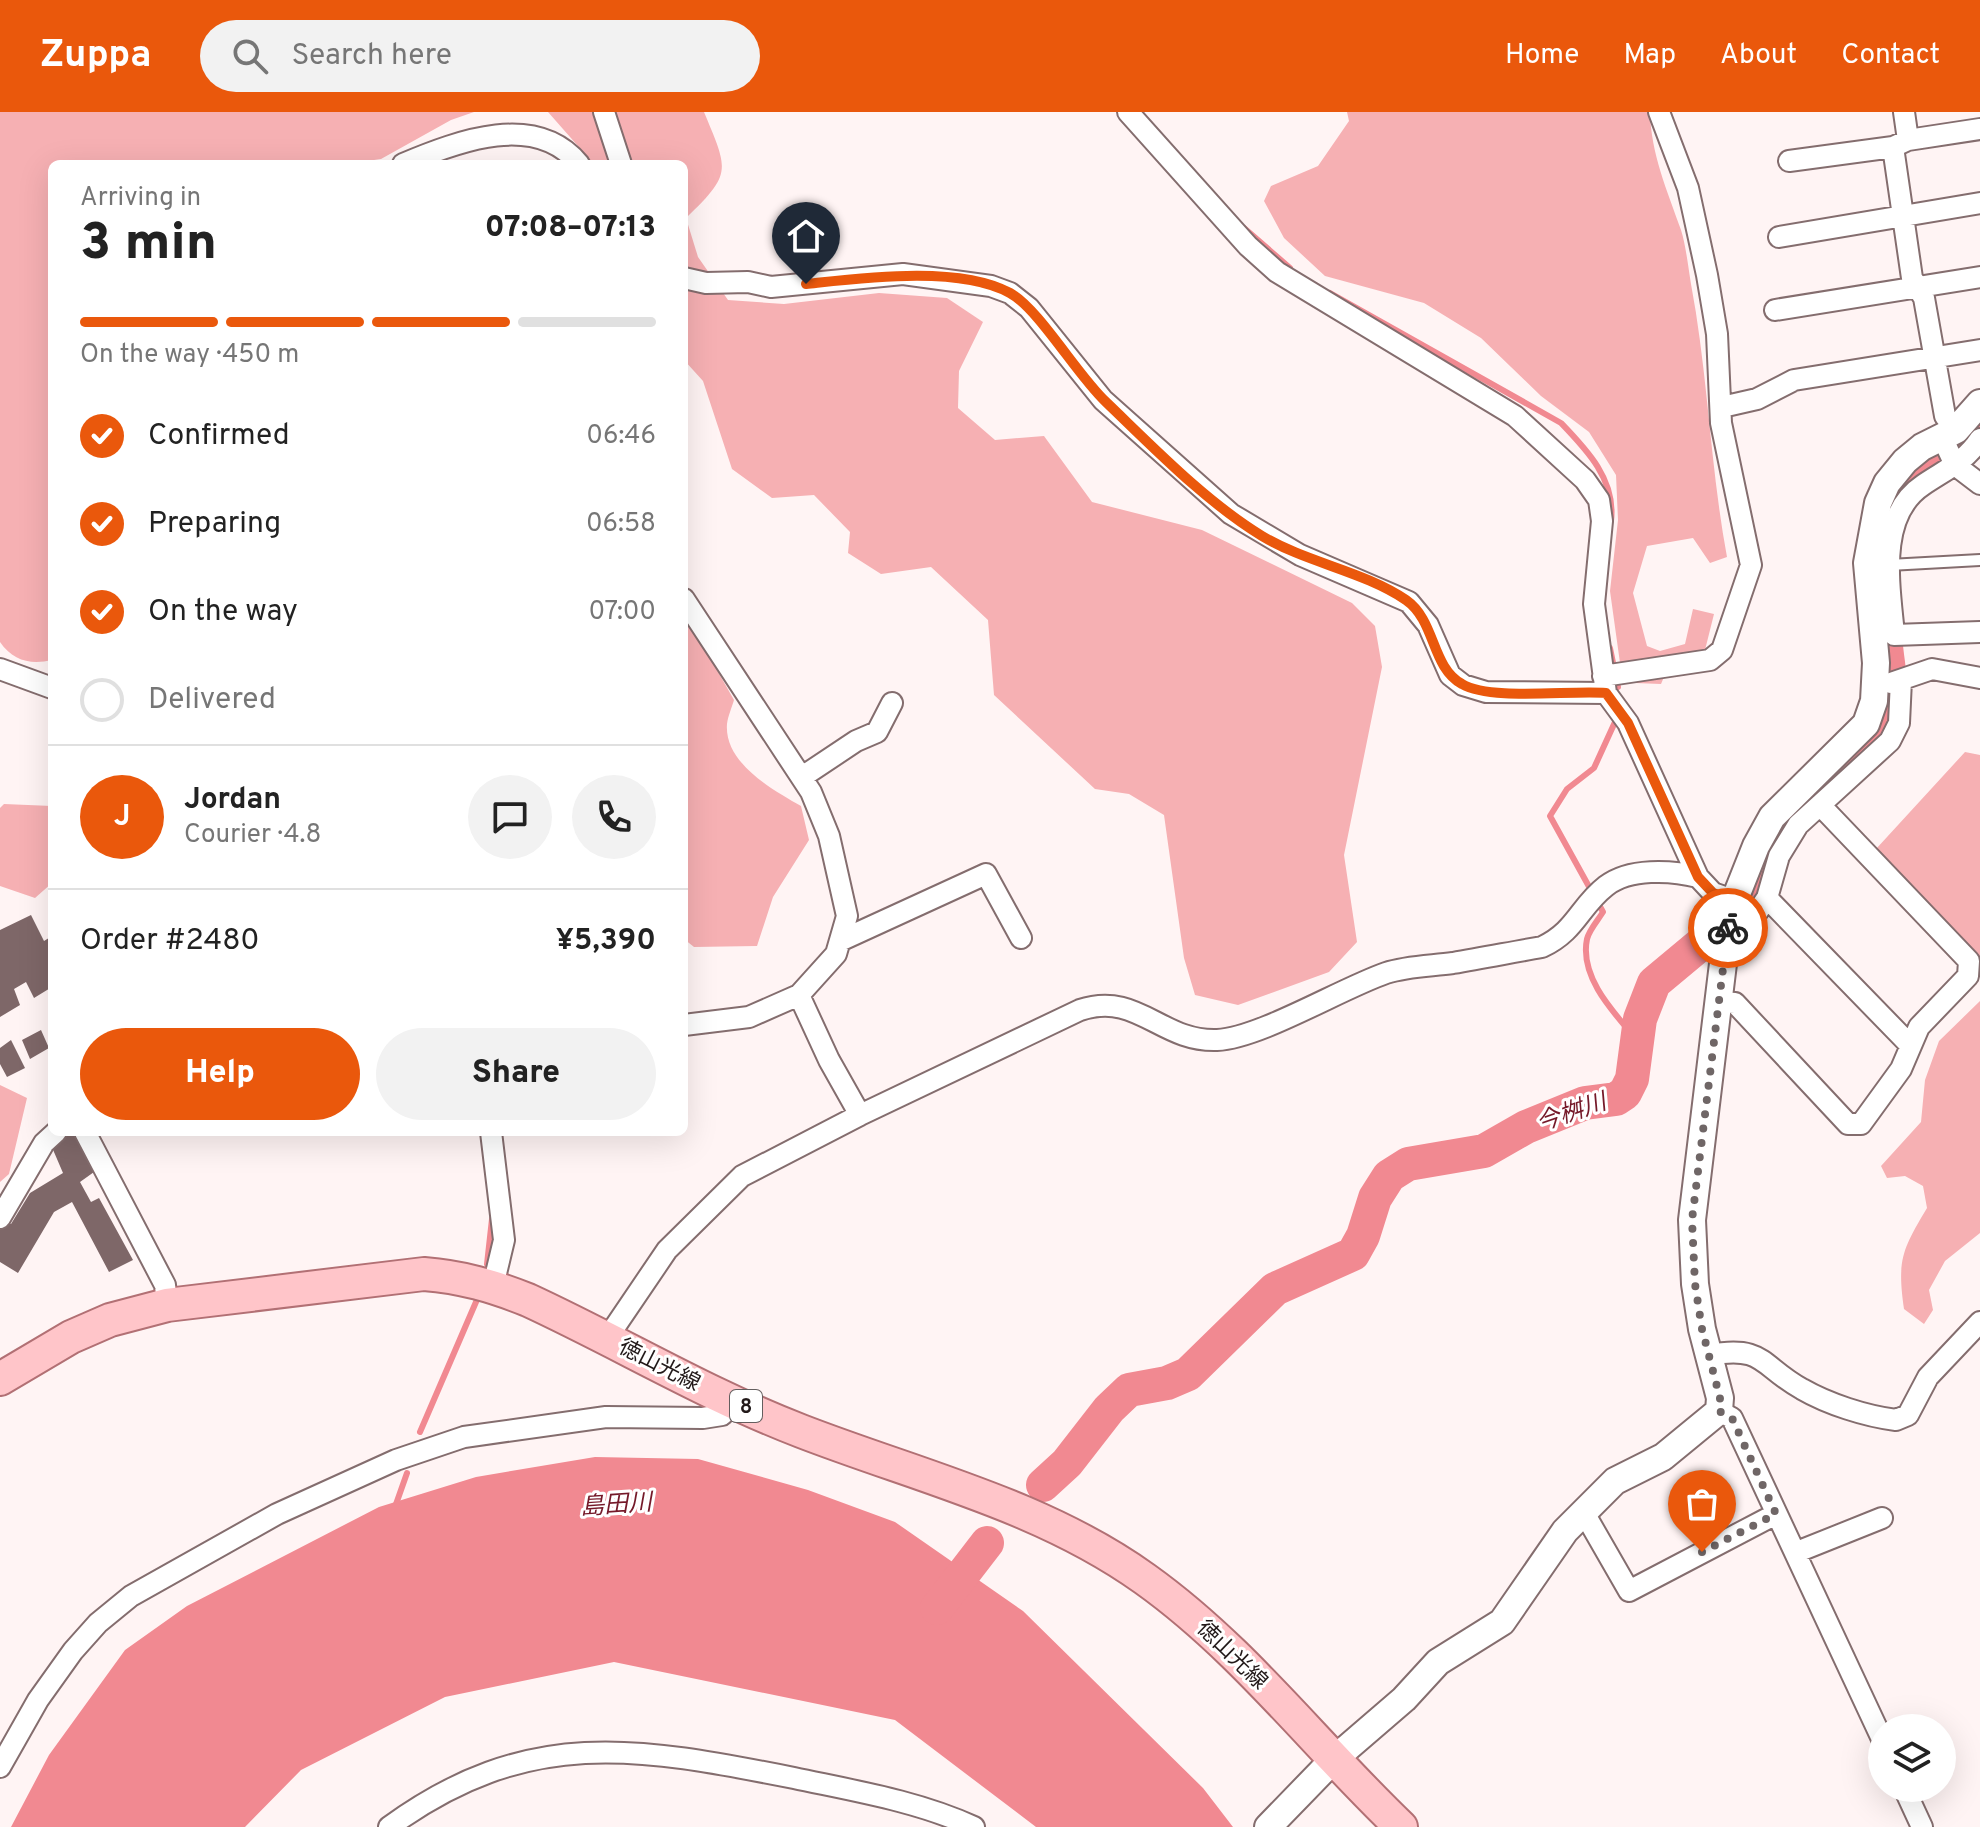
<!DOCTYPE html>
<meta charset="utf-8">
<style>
body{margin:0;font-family:Overpass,"Noto Sans JP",sans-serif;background:#f2f2f2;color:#222;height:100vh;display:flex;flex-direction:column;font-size:30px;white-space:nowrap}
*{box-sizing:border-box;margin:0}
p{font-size:26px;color:#767676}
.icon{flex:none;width:44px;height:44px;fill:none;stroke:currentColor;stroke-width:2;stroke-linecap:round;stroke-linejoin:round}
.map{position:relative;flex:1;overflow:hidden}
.drawer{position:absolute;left:48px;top:48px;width:640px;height:976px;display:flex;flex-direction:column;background:#fff;border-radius:12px;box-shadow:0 8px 32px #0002}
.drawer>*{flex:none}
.fabs{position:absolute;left:1868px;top:1602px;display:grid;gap:16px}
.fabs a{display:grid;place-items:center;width:88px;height:88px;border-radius:50%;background:#fff;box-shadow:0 8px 32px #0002;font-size:40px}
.pin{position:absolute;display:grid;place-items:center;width:68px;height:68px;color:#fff;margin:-82px -34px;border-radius:50% 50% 50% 0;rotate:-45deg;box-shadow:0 0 8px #0007}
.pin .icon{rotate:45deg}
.courier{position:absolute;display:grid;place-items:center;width:80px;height:80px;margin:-40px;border:6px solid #ea580c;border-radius:50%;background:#fff;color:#222;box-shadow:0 2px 10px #0007}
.head em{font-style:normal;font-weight:800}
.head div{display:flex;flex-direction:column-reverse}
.head{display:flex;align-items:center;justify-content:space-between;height:136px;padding:0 32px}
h1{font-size:52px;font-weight:800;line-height:60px}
.bar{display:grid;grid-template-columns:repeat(4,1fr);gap:12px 8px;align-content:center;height:96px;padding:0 32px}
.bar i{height:10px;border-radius:6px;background:#e0e0e0}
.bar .selected{background:#ea580c}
.bar p{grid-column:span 4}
.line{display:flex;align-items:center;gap:20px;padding:0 32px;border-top:2px solid #e0e0e0}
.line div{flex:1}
.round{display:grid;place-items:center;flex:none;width:84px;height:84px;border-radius:42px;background:#f2f2f2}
ol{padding:0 32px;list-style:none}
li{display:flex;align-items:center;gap:24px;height:88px}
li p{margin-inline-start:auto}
li .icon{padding:8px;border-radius:50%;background:#ea580c;color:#fff;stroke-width:4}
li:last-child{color:#767676}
li i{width:44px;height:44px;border:4px solid #e0e0e0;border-radius:50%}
.cta{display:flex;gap:16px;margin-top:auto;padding:16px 32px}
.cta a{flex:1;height:92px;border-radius:48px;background:#ea580c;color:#fff;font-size:32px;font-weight:800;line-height:92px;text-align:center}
.cta a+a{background:#f2f2f2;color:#222}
header{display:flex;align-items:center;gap:48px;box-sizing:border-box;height:112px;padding:0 40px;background:#ea580c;color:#fff}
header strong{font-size:38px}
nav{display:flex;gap:44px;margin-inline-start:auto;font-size:28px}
.search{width:560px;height:72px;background:#f2f2f2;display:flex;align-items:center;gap:20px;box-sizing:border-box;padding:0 28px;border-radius:44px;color:#767676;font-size:30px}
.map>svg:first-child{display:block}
</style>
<header>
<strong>Zuppa</strong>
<div class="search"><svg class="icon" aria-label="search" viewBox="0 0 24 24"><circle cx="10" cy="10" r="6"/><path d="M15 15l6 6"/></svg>Search here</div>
<nav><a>Home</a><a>Map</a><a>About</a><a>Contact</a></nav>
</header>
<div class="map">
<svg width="1980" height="1715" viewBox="0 0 1980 1715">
<rect width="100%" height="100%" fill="#fff4f4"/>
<path fill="#f6b0b3" d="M0,0H474L451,8L381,47L346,52H52V548C31,553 13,549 0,530Z
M548,0H704C728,58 733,61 686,106L698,145L728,188L784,192L879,181L947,186L983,210L959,259L958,296L995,328L1044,324L1092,390L1202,418L1352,491L1375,514L1382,555L1344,743L1357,830L1329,860L1238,893L1195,883L1184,846L1164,703L1129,682L1095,677L994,583L988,508L931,455L881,462L848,441L850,420L814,383L772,386L732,357L703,269L684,248V52H587L585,42Z
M1347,0H1650C1651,42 1667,78 1681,118C1686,134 1688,154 1691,172C1708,262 1710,354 1727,445L1710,451L1693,426L1647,434L1633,481L1647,534L1660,539L1685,532L1693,497L1714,502L1705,538L1670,551L1661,572L1635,571L1620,551L1610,479L1618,408L1616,363L1589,320L1541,284L1481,226L1424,191L1325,164L1284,126L1264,89L1271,74L1318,54L1349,9Z
M684,500L734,588C732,595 728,604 727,612C724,651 773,678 801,694L809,728L773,785L757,834L694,835L684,827Z
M1965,640L1980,643V845L1876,737Z
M4,692L52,694V771L35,786L0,774V696Z
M1980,889V1121L1945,1149L1929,1178L1933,1198L1924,1212L1904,1197C1897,1148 1902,1138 1927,1096L1923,1074L1905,1064L1887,1066L1881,1054L1921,1010L1925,968L1939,929Z
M0,973L27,986L9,1062L0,1070Z"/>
<path fill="#f18991" d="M595,1345L698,1347L808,1378L895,1410L1023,1499L1203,1676L1233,1715H1036L895,1608L614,1550L445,1585L301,1658L245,1715H11L49,1643L125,1538L187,1494L379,1395L476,1365Z"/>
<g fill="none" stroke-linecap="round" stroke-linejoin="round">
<path stroke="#f18991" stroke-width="6" d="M1244,116L1290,156
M1330,181L1561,311C1587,338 1616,368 1611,409
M1610,536L1618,575
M1615,610L1594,656L1567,677L1550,704L1603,800C1598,808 1589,818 1587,827C1579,866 1615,902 1638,929
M487,1152L492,1107
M420,1320L479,1183
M395,1395L407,1361"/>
<path stroke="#f18991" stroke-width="34" d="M1881,438C1887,401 1898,361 1935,343C1954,334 1968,332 1980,313
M1043,1373L1067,1351L1109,1297L1129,1278L1167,1271L1188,1262L1275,1177L1353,1142L1363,1124L1375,1086L1389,1064L1408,1052L1484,1039L1526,1015L1585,991L1616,987L1625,981L1632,967L1640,907L1654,871L1744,796C1764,767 1764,737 1788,708C1815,674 1872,645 1887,608C1895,587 1888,556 1886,534
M937,1496L987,1431"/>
</g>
<path fill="#7e6768" d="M31,803L44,829L52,824V875L34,886L26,870L14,877L20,893L0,905V818Z
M41,918L49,936L30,947L22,928Z
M11,928L25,956L7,965L0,952V936Z
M73,1020L94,1060L80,1070L91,1090L99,1086L133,1148L109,1160L72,1090L54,1100L18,1161L0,1150V1118L5,1110L11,1112L30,1081L63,1061L51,1033Z"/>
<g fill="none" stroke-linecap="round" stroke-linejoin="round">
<g stroke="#846d6e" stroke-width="14">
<path id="service" d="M1889,453L1980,448"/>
</g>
<g stroke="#846d6e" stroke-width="24">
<path id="minor" d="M604,0L621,52
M1128,0L1248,134L1277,160L1515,304L1585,368L1599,388L1602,409L1594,492L1606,581L1628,611L1698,765L1713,781L1733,788
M1904,0L1908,28
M1893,35L1912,166L1924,186L1945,304L1956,318
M1789,49L1893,35L1908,28L1980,17
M403,52C460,28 536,0 579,52
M1779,125L1980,91
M684,166L706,171L748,170L771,175L903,162L991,174L1010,181L1029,196L1103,288L1231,402L1300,443L1409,490L1428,513L1450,563L1463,573L1486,580L1606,581
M1775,198L1980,165
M1722,295L1757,287L1794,268L1980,238
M1942,325L1955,353L1980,372
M1980,327C1965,350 1945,358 1923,373C1876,404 1890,476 1894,523L1980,520
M684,487L811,680L829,724L847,804L836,842L799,883L749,905L684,913
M0,557L52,576
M1603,564L1710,548L1722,538L1751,453L1721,311L1717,222L1707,163L1688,76L1659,0
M1891,571L1932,557L1980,566
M802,665L856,629L877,620L892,591
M1767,786L1909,932
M842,828L986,762L1021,826
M1727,832L1736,831L1767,786L1779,744L1798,713L1890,629L1899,611L1901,568
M799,883L829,948L860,1003
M1719,890L1735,891L1848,1012H1861L1901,957L1919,915L1968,864L1969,849L1821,694
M85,1020L165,1173L167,1193
M491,1020L504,1128L493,1174
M0,1106L44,1031L56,1020
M608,1225L667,1138L742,1064L860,1003L1080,898C1138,879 1160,930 1217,928C1260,926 1340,877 1386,861C1407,854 1431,854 1453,851C1483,846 1513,840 1542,835C1576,819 1579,795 1606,774C1629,756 1671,758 1698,765
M1709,1243C1765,1233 1760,1254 1802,1277C1828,1292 1865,1304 1896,1308L1908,1303L1928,1265L1980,1210
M1719,1299L1732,1306L1882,1627
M1583,1399L1629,1479L1776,1402
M1797,1440L1882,1406
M0,1655L38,1588L73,1539L98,1511L131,1484L277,1402L396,1348L464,1325L606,1305L703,1306L722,1303L735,1289
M1904,1676L1922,1715
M389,1715C528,1614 637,1635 794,1666C855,1679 917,1689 974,1715"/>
</g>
<g stroke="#846d6e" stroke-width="30">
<path id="tertiary" d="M1268,1715L1332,1649L1404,1587L1438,1550L1502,1510L1565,1419L1615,1369L1663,1345L1719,1299L1720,1286L1702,1217L1695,1172L1692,1108L1729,802L1756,734L1772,705L1866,612L1874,589L1876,551L1867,451L1878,391L1887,371L1905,349L1922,335L1956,318L1980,291"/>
</g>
<g stroke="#b27074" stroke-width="36">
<path id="primary" d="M0,1267L71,1225L110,1208L167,1193L424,1162C462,1165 493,1174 528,1188C619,1230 707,1283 801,1319C917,1364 1042,1393 1145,1467C1243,1537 1314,1632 1401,1715"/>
</g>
<use href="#service" stroke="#fff" stroke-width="10"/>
<use href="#minor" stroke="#fff" stroke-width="20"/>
<use href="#tertiary" stroke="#fff" stroke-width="26"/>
<use href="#primary" stroke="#ffc5c9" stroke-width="32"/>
</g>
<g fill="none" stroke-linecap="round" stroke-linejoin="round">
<path stroke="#6f6666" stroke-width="8" stroke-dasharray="0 14.4" d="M1702,1440L1776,1402L1732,1306L1719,1299L1720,1286L1702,1217L1695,1172L1692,1108L1728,816"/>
<path stroke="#ea580c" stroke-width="10" d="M806,172C862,166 959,153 1010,181C1039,197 1077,263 1106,290C1154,336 1205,389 1262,424C1307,451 1363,459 1406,488C1436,509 1431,555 1462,572C1491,589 1569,578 1606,581L1628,611L1698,765L1713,781L1733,788L1728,816"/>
</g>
<g text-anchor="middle" stroke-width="6" stroke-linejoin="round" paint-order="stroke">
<rect fill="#fff" stroke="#645e5e" stroke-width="2" x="730" y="1278" width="32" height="32" rx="6"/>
<g font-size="20" font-weight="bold" fill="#221919">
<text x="746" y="1301">8</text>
</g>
<g font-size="22" fill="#221919" stroke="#fff">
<text transform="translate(660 1252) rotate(27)" y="8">徳山光線</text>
<text transform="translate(1233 1542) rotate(44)" y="8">徳山光線</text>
</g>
<g font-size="24" font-style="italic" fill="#751929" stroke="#fff">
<text transform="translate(1571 1000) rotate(-19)" y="8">今桝川</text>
<text transform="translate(616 1392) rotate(-4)" y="8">島田川</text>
</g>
</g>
</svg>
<div class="fabs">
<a><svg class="icon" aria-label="layers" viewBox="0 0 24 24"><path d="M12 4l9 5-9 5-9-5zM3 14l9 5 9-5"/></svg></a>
</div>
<div class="pin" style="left:1702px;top:1440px;background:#ea580c"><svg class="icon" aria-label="bag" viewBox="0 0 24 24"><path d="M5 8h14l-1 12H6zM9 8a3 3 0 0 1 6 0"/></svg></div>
<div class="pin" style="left:806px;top:172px;background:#1f2937"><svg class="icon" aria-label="home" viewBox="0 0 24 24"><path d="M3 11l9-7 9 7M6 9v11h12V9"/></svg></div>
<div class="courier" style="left:1728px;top:816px"><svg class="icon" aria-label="bike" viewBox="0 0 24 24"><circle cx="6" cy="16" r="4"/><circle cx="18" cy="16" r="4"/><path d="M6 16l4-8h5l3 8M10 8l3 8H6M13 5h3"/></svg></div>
<section class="drawer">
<div class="head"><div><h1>3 min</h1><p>Arriving in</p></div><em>07:08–07:13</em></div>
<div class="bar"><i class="selected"></i><i class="selected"></i><i class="selected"></i><i></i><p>On the way · 450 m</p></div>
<ol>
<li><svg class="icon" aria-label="check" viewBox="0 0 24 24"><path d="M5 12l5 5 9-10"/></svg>Confirmed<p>06:46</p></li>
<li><svg class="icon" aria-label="check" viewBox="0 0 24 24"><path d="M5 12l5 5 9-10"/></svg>Preparing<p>06:58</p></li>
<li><svg class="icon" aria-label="check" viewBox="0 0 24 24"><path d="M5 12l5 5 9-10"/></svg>On the way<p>07:00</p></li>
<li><i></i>Delivered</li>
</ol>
<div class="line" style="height:144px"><b class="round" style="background:#ea580c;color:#fff">J</b><div><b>Jordan</b><p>Courier · 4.8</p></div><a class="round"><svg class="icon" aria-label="chat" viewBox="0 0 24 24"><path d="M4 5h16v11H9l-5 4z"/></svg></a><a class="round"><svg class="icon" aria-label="phone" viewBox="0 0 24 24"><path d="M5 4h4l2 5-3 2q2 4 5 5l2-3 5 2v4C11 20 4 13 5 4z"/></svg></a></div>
<div class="line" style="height:104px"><div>Order #2480</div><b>¥5,390</b></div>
<div class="cta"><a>Help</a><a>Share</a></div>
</section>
</div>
